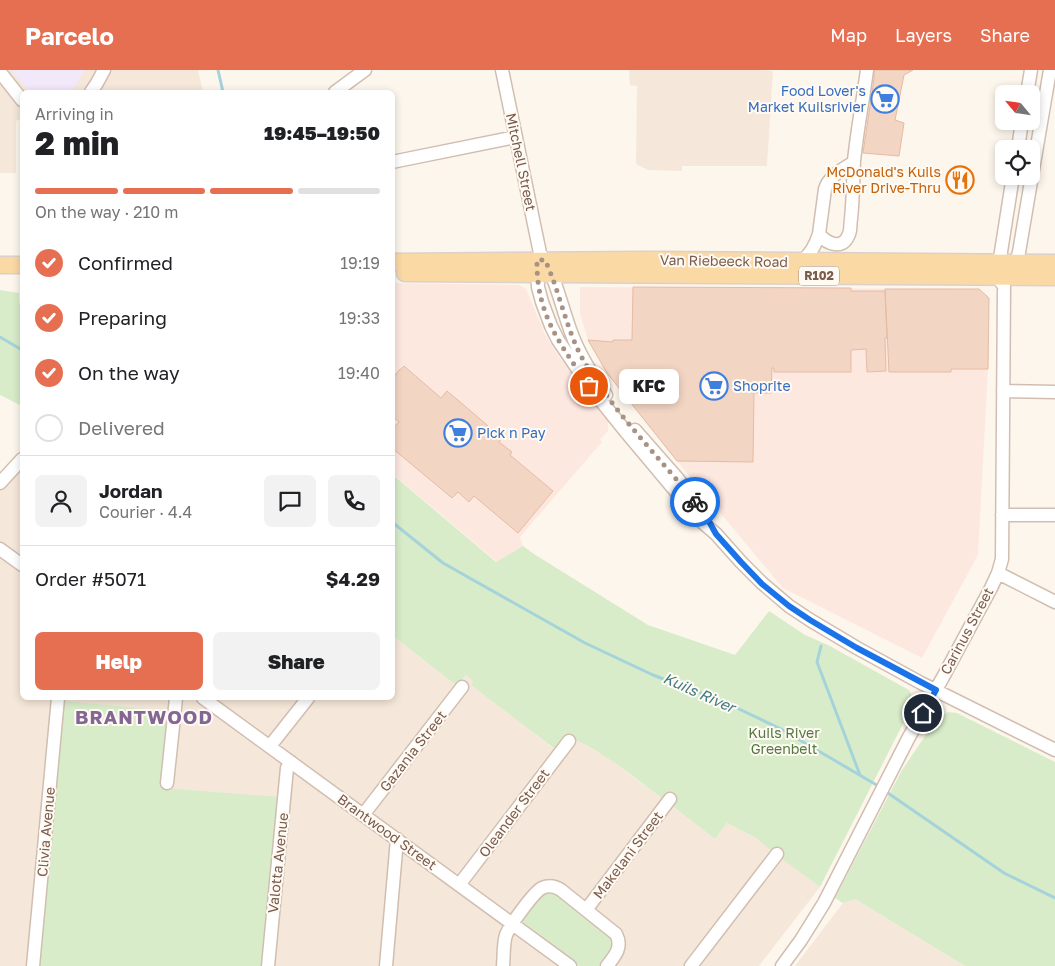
<!DOCTYPE html>
<meta charset="utf-8">
<style>
body{margin:0;font-family:"Golos Text",sans-serif;background:#f2f2f2;color:#202124;height:100vh;display:flex;flex-direction:column;font-size:19px;white-space:nowrap}
*{box-sizing:border-box;margin:0}
p{font-size:16px;color:#757577}
.icon{flex:none;width:28px;height:28px;fill:none;stroke:currentColor;stroke-width:2;stroke-linecap:round;stroke-linejoin:round}
.map{position:relative;flex:1;overflow:hidden}
.details{position:absolute;left:20px;top:20px;width:375px;height:610px;display:flex;flex-direction:column;background:#fff;border-radius:8px;box-shadow:0 2px 8px #0003}
.details>*{flex:none}
.needle{width:32px;rotate:299deg}
.fabs{position:absolute;left:995px;top:15px;display:grid;gap:10px}
.fabs a{display:grid;place-items:center;width:45px;height:45px;border-radius:8px;background:#fff;box-shadow:0 2px 8px #0003;font-size:25px}
.pin{position:absolute;display:grid;place-items:center;width:42px;height:42px;color:#fff;margin:-21px;border:2px solid #fff;border-radius:50%;box-shadow:0 1px 5px #0007}
.courier{position:absolute;display:grid;place-items:center;width:50px;height:50px;margin:-25px;border:4px solid #1a73e8;border-radius:50%;background:#fff;color:#222;box-shadow:0 1px 6px #0007}
.bubble{position:absolute;height:35px;border-radius:8px;background:#fff;box-shadow:0 2px 8px #0003;font-size:16px;font-weight:800;line-height:35px;text-align:center}
.headline em{font-style:normal;font-weight:800}
.headline div{display:flex;flex-direction:column-reverse}
.headline{display:flex;align-items:center;justify-content:space-between;height:85px;padding:0 15px}
h1{font-size:32px;font-weight:800;line-height:38px}
.bar{display:grid;grid-template-columns:repeat(4,1fr);gap:8px 5px;align-content:center;height:60px;padding:0 15px}
.bar i{height:6px;border-radius:4px;background:#e0e0e0}
.bar .selected{background:#e76f51}
.bar p{grid-column:span 4}
.line{display:flex;align-items:center;gap:12px;padding:0 15px;border-top:1px solid #e0e0e0}
.line div{flex:1}
.round{display:grid;place-items:center;flex:none;width:52px;height:52px;border-radius:8px;background:#f2f2f2}
ol{padding:0 15px;list-style:none}
li{display:flex;align-items:center;gap:15px;height:55px}
li p{margin-inline-start:auto}
li .icon{padding:5px;border-radius:50%;background:#e76f51;color:#fff;stroke-width:4}
li:last-child{color:#757577}
li i{width:28px;height:28px;border:2px solid #e0e0e0;border-radius:50%}
.button{display:flex;gap:10px;margin-top:auto;padding:10px 15px}
.button a{flex:1;height:58px;border-radius:8px;background:#e76f51;color:#fff;font-size:20px;font-weight:800;line-height:58px;text-align:center}
.button a+a{background:#f2f2f2;color:#202124}
header{display:flex;align-items:center;gap:30px;box-sizing:border-box;height:70px;padding:0 25px;background:#e76f51;color:#fff}
header strong{font-size:24px}
nav{display:flex;gap:28px;margin-inline-start:auto;font-size:18px}
.map>svg:first-child{display:block}
</style>
<header>
<strong>Parcelo</strong>
<nav><a>Map</a><a>Layers</a><a>Share</a></nav>
</header>
<div class="map">
<svg width="1055" height="896" viewBox="0 0 1055 896">
<rect width="100%" height="100%" fill="#fdf6ec"/>
<path fill="#f5e8da" d="M0,0H198L203,22H22V48L16,51V103H0Z
M629,0H758L773,1L767,96H682V101L648,100L636,94L637,16L630,15Z
M22,390V628H392L393,566L457,616L466,605L474,611L471,614L555,680L566,666L578,671L607,687L715,769L727,753L756,768L820,817L759,896H608L561,820L512,853L571,896H0V414Z
M855,829L965,896H795L843,833Z"/>
<path fill="#fde8e0" d="M393,213L519,215L526,219L545,264L559,287L608,349V361L600,369L602,372L520,467L523,476L497,492L393,404Z
M580,217L979,219L989,228L988,299L978,485L922,588L783,518L677,391L607,303L588,270L580,244Z"/>
<path fill="#f3e8fa" d="M11,0H85L72,22H29Z"/>
<path fill="#d8ecc9" d="M0,220L19,223V232L22,239V336L0,325Z
M392,404L496,492L523,476L534,484L648,555L735,585L769,541L805,565L828,575L909,620L913,628L912,636L820,817L781,788L784,785L775,778L773,782L756,768L727,753L715,769L672,736L676,731L668,726L664,730C633,707 603,680 566,666L556,680L471,615L473,611L466,605L457,616L393,566Z
M63,631L171,641L163,718L280,727L263,896H39Z
M948,642L957,643L1055,692V896H965L855,829L843,833L835,828L902,700L936,650Z
M547,822H555L611,867L614,876L601,896H579L522,854L521,851L540,826Z"/>
<g fill="none" stroke-linecap="round" stroke-linejoin="round">
<path stroke="#a5d3da" stroke-width="3" d="M218,0L223,22
M0,267L22,280
M392,452L443,493L585,573L653,605L722,631L781,659L880,717
M821,576L817,592L860,705
M885,721L1004,803L1055,828"/>
</g>
<path fill="#f3d5c3" stroke="#e6bba3" d="M874,0H913L904,5L895,50L904,53L899,86L863,83L874,9Z
M633,217L851,218V221H885L887,268H885L886,301L867,302L866,279L851,280V302H774V298H772L771,323H754L753,392L677,391L607,303L588,270L613,272V270H632Z
M885,219H979L989,228L988,299H951V302H889Z
M404,296L441,328L447,321L459,331L502,368L499,372L512,382L510,385L553,421L518,463L474,426L469,432L458,422L452,428L392,378V360L399,352L392,346V309L400,299V300Z"/>
<g fill="none" stroke-linecap="round" stroke-linejoin="round">
<g stroke="#d1beb0" stroke-width="15">
<path id="minor" d="M502,0L540,183C556,206 561,236 571,262C579,285 592,305 606,325
M0,2L22,30
M91,22L97,13L104,0
M335,22L365,0
M1027,24L1031,0
M1018,79L1022,51
M392,92L516,67
M854,92C843,99 829,106 825,119L819,164C827,174 843,181 849,164C851,160 850,153 851,149C853,130 853,110 854,91C857,61 863,30 867,0
M801,192C811,183 815,176 819,164
M537,195L538,217L542,232L551,256L558,270L589,316L626,362L672,417L702,452L716,464L741,492L762,513L789,536L810,550L857,578L921,613L1055,680
M1014,199L1019,182L1050,0
M1003,321L1055,322
M635,360L678,409L696,433
M0,413L22,389
M1002,445H1055
M0,479L22,495
M998,503L1055,532
M203,628L570,896
M270,676L308,628
M167,713L176,628
M363,745L462,617
M459,815L569,671
M586,840L670,729
M33,896L58,628
M268,896L287,698L291,692
M386,896L397,769
M503,896C504,886 503,874 506,865C510,855 534,822 542,818C549,815 555,816 561,820L616,864C623,877 615,886 607,896
M691,896L777,784
M782,896L801,870L824,833L909,667L942,609L991,518L998,503L1002,489L1004,216L997,207L1013,106"/>
</g>
<g stroke="#dad1cd" stroke-width="19">
<path id="major" d="M392,192L645,190L1055,193
M0,195H22
M405,203L1055,207"/>
</g>
<use href="#minor" stroke="#fff" stroke-width="12"/>
<use href="#major" stroke="#fbd9a5" stroke-width="16"/>
</g>
<g fill="none" stroke-linecap="round" stroke-linejoin="round">
<path stroke="#a89285" stroke-width="5" stroke-dasharray="0 9" d="M589,316C560,274 536,244 537,190H545C559,220 565,254 580,284C609,338 657,384 695,432"/>
<path stroke="#1a73e8" stroke-width="6" d="M695,432L706,446L716,464L741,492L762,514L789,536L810,550L857,578L936,620L923,643"/>
</g>
<defs>
<g id="supermarket-ring" transform="scale(1.4375)"><circle r="9.5" fill="#fffaf3" stroke="#3f7fe0" stroke-width="1.5"/><path d="M-6-5.5h2.5l.6 2H6L4.5 2H-2.5L-4.4-4H-6ZM-1.5 3.2a1.3 1.3 0 1 0 .1 0ZM3 3.2a1.3 1.3 0 1 0 .1 0Z" fill="#3f7fe0"/></g>
<g id="restaurant-ring" transform="scale(1.4375)"><circle r="9.5" fill="#fffaf3" stroke="#e8710a" stroke-width="1.5"/><path d="M-5-6h1v4h1v-4h1v4h1v-4h1v5L-1.5 .5V6h-2V.5L-5-1ZM5-6V6H3V1.5H1.5Q1.5-4 5-6Z" fill="#e8710a"/></g>
</defs>
<g fill-rule="evenodd">
<use href="#supermarket-ring" x="885" y="29"/>
<use href="#restaurant-ring" x="960" y="110"/>
<use href="#supermarket-ring" x="714" y="316"/>
<use href="#supermarket-ring" x="458" y="363"/>
</g>
<g text-anchor="middle" stroke-width="4" stroke-linejoin="round" paint-order="stroke">
<rect fill="#fffaf3" stroke="#a28b7f" stroke-width="1" x="799" y="196.5" width="40" height="19" rx="4"/>
<g font-size="12" font-weight="bold" fill="#7a5c4d">
<text x="819" y="210">R102</text>
</g>
<g font-size="14" fill="#366cbe" stroke="#fffaf3" text-anchor="start">
<text x="866" y="26" text-anchor="end">Food Lover's<tspan x="866" dy="16">Market Kuilsrivier</tspan></text>
<text x="733" y="321">Shoprite</text>
<text x="477" y="368">Pick n Pay</text>
</g>
<g font-size="14" fill="#7a5c4d" stroke="#fffaf3">
<text transform="translate(521 92) rotate(78)" y="5">Mitchell Street</text>
<text transform="translate(724 191) rotate(1)" y="5">Van Riebeeck Road</text>
<text transform="translate(967 561) rotate(-62)" y="5">Carinus Street</text>
<text transform="translate(413 681) rotate(-52)" y="5">Gazania Street</text>
<text transform="translate(514 743) rotate(-53)" y="5">Oleander Street</text>
<text transform="translate(46 762) rotate(-85)" y="5">Clivia Avenue</text>
<text transform="translate(387 762) rotate(36)" y="5">Brantwood Street</text>
<text transform="translate(628 785) rotate(-53)" y="5">Makelani Street</text>
<text transform="translate(278 793) rotate(-84)" y="5">Valotta Avenue</text>
</g>
<g font-size="14" fill="#c56008" stroke="#fffaf3" text-anchor="end">
<text x="941" y="107">McDonald's Kuils<tspan x="941" dy="16">River Drive-Thru</tspan></text>
</g>
<g font-size="14" fill="#537a41" stroke="#fffaf3">
<text x="784" y="668">Kuils River<tspan x="784" dy="16">Greenbelt</tspan></text>
</g>
<g font-size="15" font-style="italic" fill="#437c86" stroke="#fffaf3">
<text transform="translate(699 623) rotate(24)" y="5">Kuils River</text>
</g>
<g font-size="19" font-weight="bold" letter-spacing="1" fill="#846695" stroke="#fffaf3">
<text x="144" y="654">BRANTWOOD</text>
</g>
</g>
</svg>
<div class="fabs">
<a><svg class="needle" viewBox="-14 -14 28 28"><path d="M0-13l5 13h-10z" fill="#e53935"/><path d="M0 13l5-13h-10z" fill="#757577"/></svg></a>
<a><svg class="icon" aria-label="locate" viewBox="0 0 24 24"><circle cx="12" cy="12" r="6"/><path d="M12 2v4M12 18v4M2 12h4M18 12h4"/></svg></a>
</div>
<div class="pin" style="left:589px;top:316px;background:#ea580c"><svg class="icon" aria-label="bag" viewBox="0 0 24 24"><path d="M5 8h14l-1 12H6zM9 8a3 3 0 0 1 6 0"/></svg></div>
<div class="pin" style="left:923px;top:643px;background:#1f2937"><svg class="icon" aria-label="home" viewBox="0 0 24 24"><path d="M3 11l9-7 9 7M6 9v11h12V9"/></svg></div>
<div class="courier" style="left:695px;top:432px"><svg class="icon" aria-label="bike" viewBox="0 0 24 24"><circle cx="6" cy="16" r="4"/><circle cx="18" cy="16" r="4"/><path d="M6 16l4-8h5l3 8M10 8l3 8H6M13 5h3"/></svg></div>
<div class="bubble" style="left:619px;top:299px;width:60px">KFC</div>
<section class="details">
<div class="headline"><div><h1>2 min</h1><p>Arriving in</p></div><em>19:45–19:50</em></div>
<div class="bar"><i class="selected"></i><i class="selected"></i><i class="selected"></i><i></i><p>On the way · 210 m</p></div>
<ol>
<li><svg class="icon" aria-label="check" viewBox="0 0 24 24"><path d="M5 12l5 5 9-10"/></svg>Confirmed<p>19:19</p></li>
<li><svg class="icon" aria-label="check" viewBox="0 0 24 24"><path d="M5 12l5 5 9-10"/></svg>Preparing<p>19:33</p></li>
<li><svg class="icon" aria-label="check" viewBox="0 0 24 24"><path d="M5 12l5 5 9-10"/></svg>On the way<p>19:40</p></li>
<li><i></i>Delivered</li>
</ol>
<div class="line" style="height:90px"><a class="round"><svg class="icon" aria-label="person" viewBox="0 0 24 24"><circle cx="12" cy="8" r="4"/><path d="M4 21q1-7 8-7t8 7"/></svg></a><div><b>Jordan</b><p>Courier · 4.4</p></div><a class="round"><svg class="icon" aria-label="chat" viewBox="0 0 24 24"><path d="M4 5h16v11H9l-5 4z"/></svg></a><a class="round"><svg class="icon" aria-label="phone" viewBox="0 0 24 24"><path d="M5 4h4l2 5-3 2q2 4 5 5l2-3 5 2v4C11 20 4 13 5 4z"/></svg></a></div>
<div class="line" style="height:65px"><div>Order #5071</div><b>$4.29</b></div>
<div class="button"><a>Help</a><a>Share</a></div>
</section>
</div>
